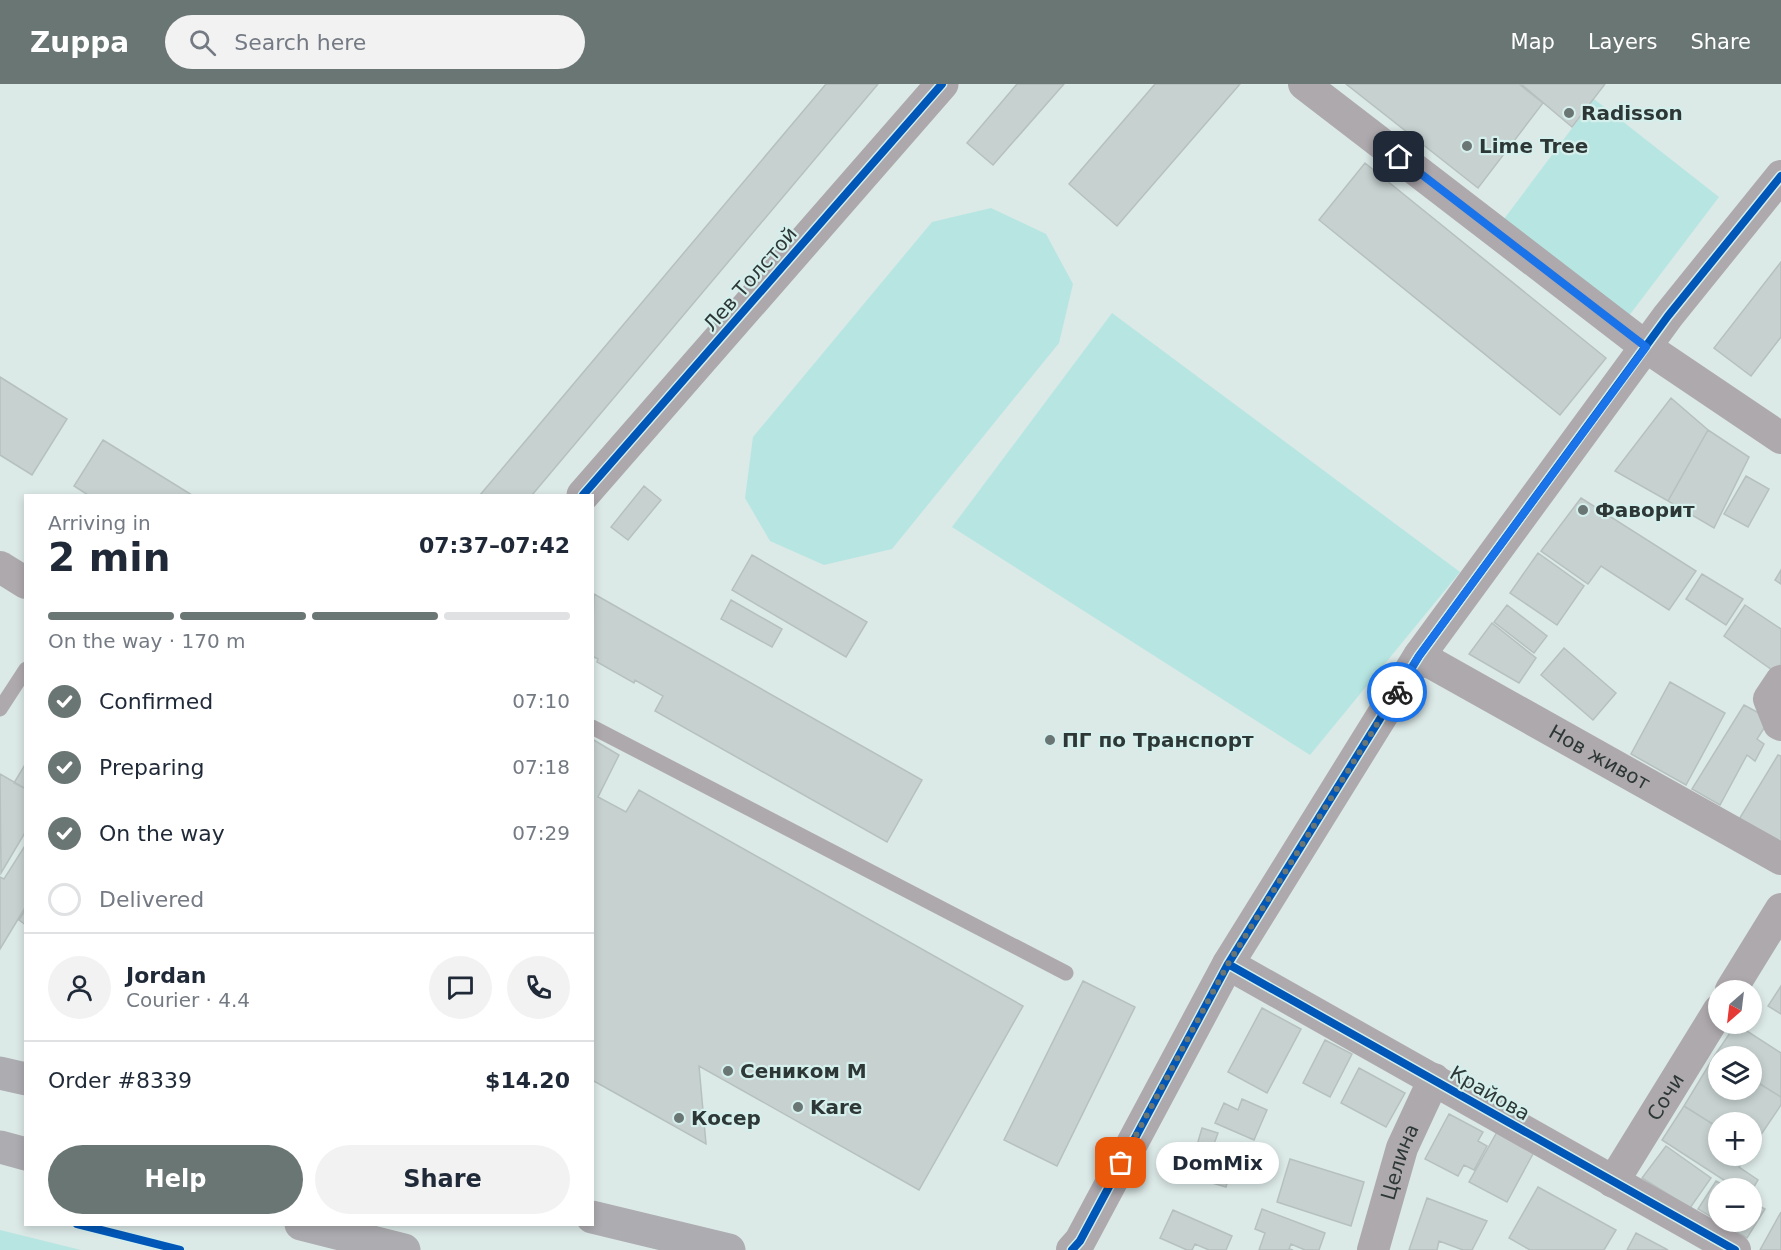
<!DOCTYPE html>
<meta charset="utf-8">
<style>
body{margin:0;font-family:"DejaVu Sans",sans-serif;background:#f2f2f3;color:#1f2937;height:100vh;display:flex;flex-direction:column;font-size:22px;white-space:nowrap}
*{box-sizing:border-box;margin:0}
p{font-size:20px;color:#747a83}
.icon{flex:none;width:33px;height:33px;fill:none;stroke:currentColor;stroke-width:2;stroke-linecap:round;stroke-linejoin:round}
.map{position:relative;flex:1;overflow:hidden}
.side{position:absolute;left:24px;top:410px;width:570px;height:732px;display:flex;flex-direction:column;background:#fff;border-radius:0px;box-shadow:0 3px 9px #0003}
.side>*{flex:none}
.needle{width:39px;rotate:208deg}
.buttons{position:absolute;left:1708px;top:896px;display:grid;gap:12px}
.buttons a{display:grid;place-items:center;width:54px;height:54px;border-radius:50%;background:#fff;box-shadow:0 3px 9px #0003;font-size:30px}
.pin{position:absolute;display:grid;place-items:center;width:51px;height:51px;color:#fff;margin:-26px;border-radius:12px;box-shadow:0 3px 9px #0006}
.courier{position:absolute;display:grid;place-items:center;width:60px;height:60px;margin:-30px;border:4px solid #1a73e8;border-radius:50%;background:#fff;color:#222;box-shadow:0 2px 8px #0007}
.bubble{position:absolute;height:42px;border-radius:21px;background:#fff;box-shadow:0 3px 9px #0003;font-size:20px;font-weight:800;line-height:42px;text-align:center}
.overview em{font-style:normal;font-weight:800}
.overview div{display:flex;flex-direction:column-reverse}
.overview{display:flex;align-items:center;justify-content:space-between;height:102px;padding:0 24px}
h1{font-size:39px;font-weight:800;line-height:45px}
.bar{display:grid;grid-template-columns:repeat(4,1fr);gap:9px 6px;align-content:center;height:72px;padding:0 24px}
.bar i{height:8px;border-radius:4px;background:#e0e1e3}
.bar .current{background:#6a7674}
.bar p{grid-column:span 4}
.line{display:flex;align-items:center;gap:15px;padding:0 24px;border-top:2px solid #e0e1e3}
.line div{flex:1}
.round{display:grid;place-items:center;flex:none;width:63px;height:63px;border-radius:32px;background:#f2f2f3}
ol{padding:0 24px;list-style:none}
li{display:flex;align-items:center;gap:18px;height:66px}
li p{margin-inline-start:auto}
li .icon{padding:6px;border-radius:50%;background:#6a7674;color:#fff;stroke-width:4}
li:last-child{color:#747a83}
li i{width:33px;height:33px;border:3px solid #e0e1e3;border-radius:50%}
.button{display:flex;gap:12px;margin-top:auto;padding:12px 24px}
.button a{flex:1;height:69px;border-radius:36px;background:#6a7674;color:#fff;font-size:24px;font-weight:800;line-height:69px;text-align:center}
.button a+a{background:#f2f2f3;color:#1f2937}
header{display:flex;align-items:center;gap:36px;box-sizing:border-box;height:84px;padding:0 30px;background:#6a7674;color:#fff}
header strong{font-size:28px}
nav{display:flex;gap:33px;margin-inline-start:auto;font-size:21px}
.search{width:420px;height:54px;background:#f2f2f3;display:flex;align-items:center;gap:15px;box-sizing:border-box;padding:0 21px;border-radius:33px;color:#747a83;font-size:22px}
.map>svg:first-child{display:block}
</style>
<header>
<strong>Zuppa</strong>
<div class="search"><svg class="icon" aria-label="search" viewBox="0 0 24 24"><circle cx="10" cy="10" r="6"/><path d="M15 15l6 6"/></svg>Search here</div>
<nav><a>Map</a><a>Layers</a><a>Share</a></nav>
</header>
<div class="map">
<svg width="1781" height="1166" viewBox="0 0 1781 1166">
<rect width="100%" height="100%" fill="#dbe9e7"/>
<path fill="#b7e6e2" d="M1594,15L1719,113L1625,237L1501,139Z
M991,124L1046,150L1073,200L1059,259L892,465L824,481L770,457L745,414L753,353L932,138Z
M1112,229L1460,488L1310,671L952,443Z
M0,1146L81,1166H0Z"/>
<path fill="#c6d1d0" stroke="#b6c1bf" stroke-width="1.5" d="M826,0H878L532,411H480Z
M1017,0H1064L993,81L967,59Z
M1155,0H1240L1117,142L1069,100Z
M1346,0H1519L1543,19L1478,104Z
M1521,0H1605L1572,43Z
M1365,79L1606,274L1560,331L1319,136Z
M1781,178V253L1751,292L1714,264Z
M0,293L67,335L32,391L0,371Z
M1671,314L1708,346L1668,417L1615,387Z
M1708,346L1749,373L1714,444L1668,417Z
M103,356L192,411H88L74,402Z
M1746,392L1769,405L1748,443L1724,430Z
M644,402L661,416L628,456L611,443Z
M1581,414L1696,487L1669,526L1601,482L1588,500L1541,467Z
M1538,469L1584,502L1557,541L1510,509Z
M752,471L867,538L846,573L732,506Z
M1781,486V500L1775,496Z
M1702,490L1743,515L1726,541L1686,515Z
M594,510L922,696L887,758L655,627L663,612L635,596L634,599L597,578L598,575L592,572Z
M731,516L782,545L772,563L721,535Z
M1507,521L1547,552L1534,569L1494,538Z
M1745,521L1781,545V580L1775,588L1724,552Z
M1492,539L1536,574L1519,599L1469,570Z
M1564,564L1616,609L1593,636L1541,591Z
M1670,598L1725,629L1686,701L1631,670Z
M1744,621L1770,635L1757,655L1764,660L1755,677L1747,671L1720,721L1692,705Z
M592,655L619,671L598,713L626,728L639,706L1023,922L919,1106L699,982L706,1060L592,996Z
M1778,671L1781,672V761L1738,737Z
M26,679V705L14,699Z
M0,690L26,705V747L1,789Z
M26,760V822L0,865V793L4,795Z
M26,825V841L19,836Z
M1083,897L1135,923L1057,1082L1004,1056Z
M1781,902V930L1768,922Z
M1262,924L1301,945L1267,1009L1228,988Z
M1736,940L1781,969V1013L1752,995V972L1719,973L1715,971Z
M1325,956L1352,970L1330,1013L1303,999Z
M1715,971L1719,973V1005H1752V995L1781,1013V1021L1752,1064V1038H1719V1044L1684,1022Z
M1359,984L1405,1009L1386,1043L1341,1019Z
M1242,1015L1267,1026L1254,1056L1215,1039L1224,1019L1238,1026Z
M1684,1022L1719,1044V1071H1748L1739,1083L1758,1096L1752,1106V1104H1736L1662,1056Z
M1449,1030L1483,1048L1478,1057L1487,1062L1474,1086L1464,1081L1458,1092L1425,1075Z
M1202,1044L1218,1049L1214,1060L1236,1067L1226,1103L1188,1092Z
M1497,1048L1534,1068L1507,1118L1469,1098Z
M1666,1062L1711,1094L1690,1124L1642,1094Z
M1290,1075L1364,1098L1351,1142L1277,1118Z
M1716,1097L1729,1104H1719V1137H1752V1118L1765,1125L1747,1154L1698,1125Z
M1538,1103L1616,1146L1604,1166H1530L1509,1154Z
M1427,1114L1487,1137L1472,1166H1463L1439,1157L1437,1166H1409Z
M1262,1125L1325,1149L1319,1166H1305L1291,1160L1289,1165L1293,1166H1259L1265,1149L1255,1145Z
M1173,1126L1232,1152L1226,1166H1209L1195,1160L1192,1166H1187L1160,1154Z
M1781,1128V1166H1760Z
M1636,1149L1668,1166H1627Z"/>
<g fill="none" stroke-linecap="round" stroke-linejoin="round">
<path stroke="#aea9ad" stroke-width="15" d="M0,625L26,585
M592,643L1066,889"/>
<g stroke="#aea9ad" stroke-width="32">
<path d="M1304,0L1646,263L1781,354"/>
<path d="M0,483L26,499"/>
<path id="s1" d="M1419,572L1781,775"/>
<path d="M1781,597L1769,615L1779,640L1781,641"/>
<path d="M1228,880L1735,1166"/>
<path d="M1731,906L1781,825"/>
<path id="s2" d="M1613,1098L1719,926"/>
<path d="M1072,1166L1080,1157L1228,880L1419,572L1668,232L1781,92"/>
<path id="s3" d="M1373,1166L1402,1064L1434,995"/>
</g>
<path stroke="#aca8ac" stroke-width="33" d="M583,411L942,0"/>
<path stroke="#adacb0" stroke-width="33" d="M0,989L26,995
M0,1063L26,1070
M592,1133L729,1166
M301,1140L404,1166"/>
<g stroke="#d5efec" stroke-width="11">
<path id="cycleway" d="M583,411L942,0
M1228,880L1735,1166
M77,1140L180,1166
M1072,1166L1080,1157L1228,880L1419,572L1668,232L1781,92"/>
</g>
<use href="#cycleway" stroke="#0057b8" stroke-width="8"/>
</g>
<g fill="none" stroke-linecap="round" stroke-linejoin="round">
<path stroke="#6a7674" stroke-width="6" stroke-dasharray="0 10.8" d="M1121,1079L1228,880L1397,608"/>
<path stroke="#1a73e8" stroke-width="8" d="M1397,608L1419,572L1646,263L1399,73"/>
</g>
<g fill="#6a7674" stroke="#d5efec" stroke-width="2">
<circle cx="1569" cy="29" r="6"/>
<circle cx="1467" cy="62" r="6"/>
<circle cx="1583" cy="426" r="6"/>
<circle cx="1050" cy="656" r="6"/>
<circle cx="728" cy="987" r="6"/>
<circle cx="798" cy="1023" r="6"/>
<circle cx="679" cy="1034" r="6"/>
</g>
<g text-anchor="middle" stroke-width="4.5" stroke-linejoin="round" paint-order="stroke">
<g font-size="20" font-weight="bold" fill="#2d3836" stroke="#d5efec" text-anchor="start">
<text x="1581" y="36">Radisson</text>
<text x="1479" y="69">Lime Tree</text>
<text x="1595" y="433">Фаворит</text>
<text x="1062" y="663">ПГ по Транспорт</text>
<text x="740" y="994">Сеником М</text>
<text x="810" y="1030">Kare</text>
<text x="691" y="1041">Косер</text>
</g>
<g font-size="20" fill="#2d3836" stroke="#d5efec">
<text transform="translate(750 195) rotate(-49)" y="7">Лев Толстой</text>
<text dy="7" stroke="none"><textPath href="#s1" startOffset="207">Нов живот</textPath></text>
<text transform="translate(1490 1009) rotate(30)" y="7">Крайова</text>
<text dy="7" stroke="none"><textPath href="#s2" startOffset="100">Сочи</textPath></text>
<text dy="7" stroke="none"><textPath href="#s3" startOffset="92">Целина</textPath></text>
</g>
</g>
</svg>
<div class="buttons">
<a><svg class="needle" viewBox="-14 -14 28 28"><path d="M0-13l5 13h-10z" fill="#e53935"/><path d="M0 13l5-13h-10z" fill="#747a83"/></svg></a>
<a><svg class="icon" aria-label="layers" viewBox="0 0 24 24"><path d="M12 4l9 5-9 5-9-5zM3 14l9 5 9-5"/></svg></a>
<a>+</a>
<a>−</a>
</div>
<div class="pin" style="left:1121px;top:1079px;background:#ea580c"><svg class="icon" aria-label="bag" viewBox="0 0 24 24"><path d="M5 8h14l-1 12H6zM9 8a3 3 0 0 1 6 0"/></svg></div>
<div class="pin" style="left:1399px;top:73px;background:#1f2937"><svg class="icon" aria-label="home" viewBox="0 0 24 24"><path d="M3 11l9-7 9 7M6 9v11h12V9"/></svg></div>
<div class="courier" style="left:1397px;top:608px"><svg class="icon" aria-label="bike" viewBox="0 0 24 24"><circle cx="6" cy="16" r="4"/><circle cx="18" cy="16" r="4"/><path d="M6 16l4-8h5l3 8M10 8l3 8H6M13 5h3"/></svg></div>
<div class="bubble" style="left:1156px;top:1058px;width:123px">DomMix</div>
<section class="side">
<div class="overview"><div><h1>2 min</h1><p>Arriving in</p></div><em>07:37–07:42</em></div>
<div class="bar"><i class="current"></i><i class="current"></i><i class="current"></i><i></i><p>On the way · 170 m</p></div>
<ol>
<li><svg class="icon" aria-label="check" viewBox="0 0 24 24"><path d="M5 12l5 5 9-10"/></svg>Confirmed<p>07:10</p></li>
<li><svg class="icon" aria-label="check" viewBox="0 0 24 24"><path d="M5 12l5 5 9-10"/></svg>Preparing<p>07:18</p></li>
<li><svg class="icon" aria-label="check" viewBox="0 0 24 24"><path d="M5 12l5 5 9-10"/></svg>On the way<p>07:29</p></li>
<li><i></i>Delivered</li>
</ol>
<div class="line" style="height:108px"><a class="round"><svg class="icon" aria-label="person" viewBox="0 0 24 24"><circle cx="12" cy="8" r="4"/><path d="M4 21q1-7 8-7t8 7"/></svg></a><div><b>Jordan</b><p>Courier · 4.4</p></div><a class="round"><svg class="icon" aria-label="chat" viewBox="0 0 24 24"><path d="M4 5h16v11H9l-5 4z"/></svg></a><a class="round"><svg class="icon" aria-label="phone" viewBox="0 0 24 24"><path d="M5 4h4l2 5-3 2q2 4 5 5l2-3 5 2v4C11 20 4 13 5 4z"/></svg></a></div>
<div class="line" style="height:78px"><div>Order #8339</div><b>$14.20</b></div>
<div class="button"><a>Help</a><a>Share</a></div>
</section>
</div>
